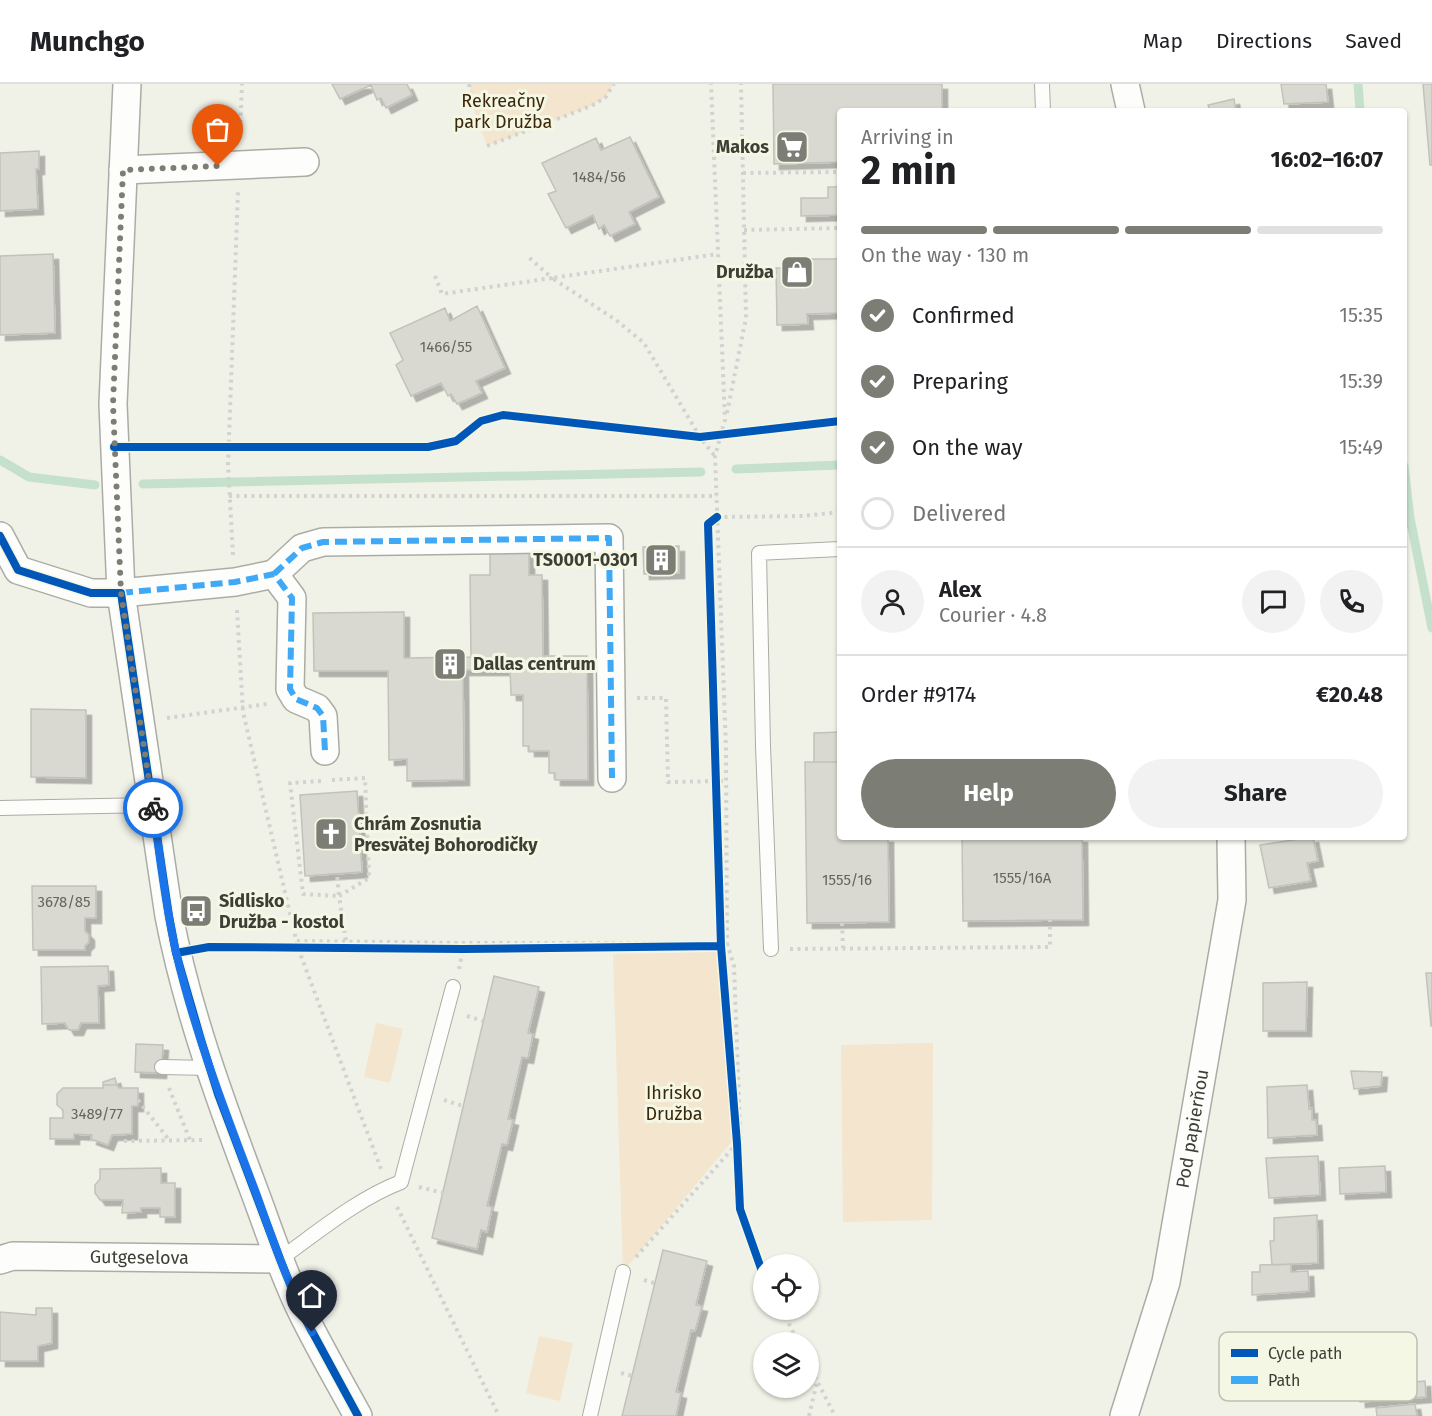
<!DOCTYPE html>
<meta charset="utf-8">
<style>
body{margin:0;font-family:"Fira Sans",sans-serif;background:#f2f2f2;color:#202124;height:100vh;display:flex;flex-direction:column;font-size:22px;white-space:nowrap}
*{box-sizing:border-box;margin:0}
p{font-size:20px;color:#757577}
.icon{flex:none;width:33px;height:33px;fill:none;stroke:currentColor;stroke-width:2;stroke-linecap:round;stroke-linejoin:round}
.map{position:relative;flex:1;overflow:hidden}
.details{position:absolute;left:837px;top:24px;width:570px;height:732px;display:flex;flex-direction:column;background:#fff;border-radius:6px;box-shadow:0 2px 4px #0004}
.details>*{flex:none}
.controls{position:absolute;left:753px;top:1170px;display:grid;gap:12px}
.controls a{display:grid;place-items:center;width:66px;height:66px;border-radius:50%;background:#fff;box-shadow:0 2px 4px #0004;font-size:30px}
.pin{position:absolute;display:grid;place-items:center;width:51px;height:51px;color:#fff;margin:-62px -26px;border-radius:50% 50% 50% 0;rotate:-45deg;box-shadow:0 0 6px #0007}
.pin .icon{rotate:45deg}
.courier{position:absolute;display:grid;place-items:center;width:60px;height:60px;margin:-30px;border:4px solid #1a73e8;border-radius:50%;background:#fff;color:#222;box-shadow:0 2px 8px #0007}
.overview em{font-style:normal;font-weight:700}
.overview div{display:flex;flex-direction:column-reverse}
.overview{display:flex;align-items:center;justify-content:space-between;height:102px;padding:0 24px}
h1{font-size:39px;font-weight:700;line-height:45px}
.bar{display:grid;grid-template-columns:repeat(4,1fr);gap:9px 6px;align-content:center;height:72px;padding:0 24px}
.bar i{height:8px;border-radius:4px;background:#e0e0e0}
.bar .selected{background:#7c7d74}
.bar p{grid-column:span 4}
.line{display:flex;align-items:center;gap:15px;padding:0 24px;border-top:2px solid #e0e0e0}
.line div{flex:1}
.round{display:grid;place-items:center;flex:none;width:63px;height:63px;border-radius:32px;background:#f2f2f2}
ol{padding:0 24px;list-style:none}
li{display:flex;align-items:center;gap:18px;height:66px}
li p{margin-inline-start:auto}
li .icon{padding:6px;border-radius:50%;background:#7c7d74;color:#fff;stroke-width:4}
li:last-child{color:#757577}
li i{width:33px;height:33px;border:3px solid #e0e0e0;border-radius:50%}
.action{display:flex;gap:12px;margin-top:auto;padding:12px 24px}
.action a{flex:1;height:69px;border-radius:36px;background:#7c7d74;color:#fff;font-size:24px;font-weight:700;line-height:69px;text-align:center}
.action a+a{background:#f2f2f2;color:#202124}
header{display:flex;align-items:center;gap:36px;box-sizing:border-box;height:84px;padding:0 30px;background:#fff;border-bottom:2px solid #e0e0e0}
header strong{font-size:28px}
nav{display:flex;gap:33px;margin-inline-start:auto;font-size:21px}
.map>svg:first-child{display:block}
</style>
<header>
<strong>Munchgo</strong>
<nav><a>Map</a><a>Directions</a><a>Saved</a></nav>
</header>
<div class="map">
<svg width="1432" height="1332" viewBox="0 0 1432 1332">
<defs>
<filter id="shadow"><feDropShadow dx="5.5" dy="5.5" stdDeviation="0" flood-color="#0004"/></filter>
</defs>
<rect width="100%" height="100%" fill="#f0f2e8"/>
<path fill="#f3e5ce" d="M469,0H614L605,14L591,22L487,62L473,24Z
M720,868L723,884L733,1056L623,1188L613,870Z
M376,939L403,945L390,999L364,993Z
M933,959L932,1136L843,1138L841,961Z
M539,1252L573,1259L560,1317L526,1309Z"/>
<g fill="none" stroke-linecap="round" stroke-linejoin="round">
<path stroke="#c5e1cb" stroke-width="9" d="M1358,0L1360,27
M0,376L29,393L95,401
M1404,382L1410,434L1432,544
M736,385L840,381
M143,400L701,388"/>
</g>
<path fill="#d9d9d1" stroke="#c2c2ba" stroke-width="1.5" filter="url(#shadow)" d="M332,0H407L412,11L386,24L381,14L377,16L371,1L340,15Z
M773,0H942V27H840V78L774,80Z
M1281,0H1326L1328,18L1284,20Z
M1423,0H1432V81H1430Z
M1234,15L1236,27H1210L1208,21Z
M630,53L659,113L629,128L635,140L610,152L604,141L599,145L593,131L566,144L548,110L556,107L542,79L596,54L601,66Z
M39,67V85H36L38,125L0,127V69Z
M828,103H840V131L801,132V114H828Z
M53,170L55,249L0,251V172Z
M804,175H840V229L807,230L808,240L777,241L776,184H804Z
M477,222L505,284L476,297L482,309L457,320L451,310L448,312L441,299L411,312L396,281L403,276L390,249L445,224L450,237Z
M529,462V491H542L543,572H587L588,696H555V689H549V667H529V662H523V611H511L510,586H463L464,696L407,697V675L389,676L388,587H314L313,529L404,528V574L471,573L470,491H490V469Z
M679,462V489L644,490L643,463Z
M31,625L86,626V694L31,693Z
M840,648V678H814V649Z
M805,678H840V753H888L889,838L807,839Z
M357,707L362,788L305,792L300,711Z
M962,753H1082L1083,836L963,837Z
M1313,753L1318,777L1307,779L1311,797L1269,804L1260,761Z
M32,802H96V834H85V847L89,851V858L85,862V866H33Z
M108,882L109,901L98,902L99,939H81L78,946H69L65,939L42,940L41,883Z
M1426,889H1432V942H1431Z
M494,892L539,903L528,949L533,950L528,974L522,973L508,1035L513,1036L507,1061L502,1060L487,1122L492,1123L487,1148L481,1146L477,1165L432,1154Z
M1307,898L1306,947H1263V899Z
M136,960L163,961L161,989L135,988Z
M1351,987L1382,988L1381,1002L1354,1005Z
M115,994L117,1001H103V998Z
M103,1001H117L119,1004H138V1022H132V1050L112,1051L108,1061L91,1055L92,1051L74,1050V1055H50V1034H63V1026L57,1021V1010L63,1004H103Z
M1307,1001L1309,1025L1312,1024V1036H1316L1317,1051L1268,1054L1267,1003Z
M1318,1072L1320,1111L1269,1114L1266,1074Z
M1385,1082L1386,1108L1340,1110L1339,1084Z
M161,1084V1099H175V1133H160V1124H141V1128L122,1129L123,1116H100L95,1109V1101L100,1095V1085Z
M1317,1131L1318,1179L1272,1181L1270,1157H1274V1134Z
M663,1166L707,1177L696,1221L702,1222L695,1247L691,1246L676,1308L681,1309L676,1332H622Z
M1291,1180V1188L1308,1187L1309,1207L1252,1211V1188H1260V1181Z
M36,1224H52V1259L38,1262V1277H0V1228L36,1231Z
M1425,1297L1426,1313L1360,1318L1359,1302Z
M1415,1320L1417,1332H1377L1376,1324Z"/>
<g fill="none" stroke-linecap="round" stroke-linejoin="round">
<g stroke="#abada4" stroke-width="16">
<path id="service" d="M1042,0L1043,27
M0,724L152,721
M771,865L763,662L759,469L840,465
M162,983L210,984
M280,1175C318,1148 357,1115 401,1098L453,903
M590,1332L623,1188"/>
</g>
<g stroke="#abada4" stroke-width="30">
<g id="minor">
<path d="M127,0L113,320L121,509L169,832C187,925 219,1013 252,1101C268,1143 282,1188 302,1228C319,1263 339,1297 358,1332"/>
<path d="M1125,0L1131,27"/>
<path d="M123,86L305,78"/>
<path d="M0,452L18,486L91,509H121L235,498L274,490L292,514L290,605L296,615L317,624L323,632L325,667"/>
<path d="M274,490L302,464L323,458L609,454L612,694"/>
<path id="s1" d="M0,1176L13,1172L280,1175"/>
<path id="s2" d="M1124,1332L1166,1198L1232,816L1231,753"/>
</g>
</g>
<path stroke="#d2d3d0" stroke-width="4" stroke-dasharray="3 4.5" stroke-linecap="butt" d="M469,0L473,24
M240,54L242,0
M487,62L591,22L605,14L614,0
M743,89L840,88
M744,146L840,144
M435,192L442,210L552,194L526,171
M727,329L746,234L741,0
M714,371L700,353L644,259L616,236L552,194L718,170
M229,412H717
M717,433L803,432L840,428
M233,471L228,381L238,107
M237,526L243,628L298,864L381,1085
M637,614H666L668,698L726,697
M167,634L267,620
M332,696L365,694L369,794L339,812L346,858
M321,697L290,699L303,810L339,812L337,790
M842,839L843,864
M297,857L464,859H727L726,665L715,372L725,336L711,0
M727,859L734,882L743,1125L764,1185
M790,865L1050,863V836
M459,885L464,859
M467,932L483,937
M169,1004L190,1056
M138,1016L169,1056
M444,1016L463,1022
M124,1057L205,1056
M419,1103L443,1109
M397,1123L499,1332
M636,1173L741,1055
M644,1196L654,1199
M782,1226L798,1258
M808,1279L835,1332
M621,1289L632,1292
M809,1332L817,1298"/>
<use href="#service" stroke="#fdfdfc" stroke-width="14"/>
<use href="#minor" stroke="#fdfdfc" stroke-width="27"/>
<path stroke="#3fa9f5" stroke-width="6" stroke-dasharray="12 6" stroke-linecap="butt" d="M274,490L302,464L323,458L609,454L612,694
M121,509L235,498L274,490L292,514L290,605L296,615L317,624L323,632L325,667"/>
<g stroke="#f4f7e3" stroke-width="11">
<path id="cycleway" d="M114,363H428L456,357L481,337L503,331L700,353L840,337
M717,433L708,440L721,862L737,1059L740,1125L764,1193
M0,452L18,486L91,509H121L169,832L176,869L202,959L218,1010L280,1175L301,1227L358,1332
M176,869L209,863L463,865L721,862"/>
</g>
<use href="#cycleway" stroke="#0057b8" stroke-width="8"/>
</g>
<g fill="none" stroke-linecap="round" stroke-linejoin="round">
<path stroke="#7c7d74" stroke-width="6" stroke-dasharray="0 10.8" d="M153,724L121,509L113,320L123,86L218,82"/>
<path stroke="#1a73e8" stroke-width="8" d="M153,724C160,772 165,821 176,868C195,950 226,1030 256,1109C273,1156 289,1204 312,1248"/>
</g>
<defs>
<g id="supermarket-square" transform="scale(1.725)"><rect x="-9" y="-9" width="18" height="18" rx="4" fill="#7c7d74" stroke="#f4f7e3"/><path d="M-6-5.5h2.5l.6 2H6L4.5 2H-2.5L-4.4-4H-6ZM-1.5 3.2a1.3 1.3 0 1 0 .1 0ZM3 3.2a1.3 1.3 0 1 0 .1 0Z" fill="#fff"/></g>
<g id="shop-square" transform="scale(1.725)"><rect x="-9" y="-9" width="18" height="18" rx="4" fill="#7c7d74" stroke="#f4f7e3"/><path d="M-5-2.5h2.3a2.7 3.5 0 0 1 5.4 0H5L5.5 6h-11ZM-1.5-2.5h3a1.5 2.3 0 0 0-3 0Z" fill="#fff"/></g>
<g id="building-square" transform="scale(1.725)"><rect x="-9" y="-9" width="18" height="18" rx="4" fill="#7c7d74" stroke="#f4f7e3"/><path d="M-4-6H4V6H1V3H-1V6H-4ZM-2.5-4.3h1.7v1.8h-1.7ZM.8-4.3h1.7v1.8H.8ZM-2.5-1h1.7V.8h-1.7ZM.8-1h1.7V.8H.8Z" fill="#fff"/></g>
<g id="church-square" transform="scale(1.725)"><rect x="-9" y="-9" width="18" height="18" rx="4" fill="#7c7d74" stroke="#f4f7e3"/><path d="M-1.2-6h2.4v3.5h3.3v2.4h-3.3V6h-2.4V-.1h-3.3v-2.4h3.3Z" fill="#fff"/></g>
<g id="bus-square" transform="scale(1.725)"><rect x="-9" y="-9" width="18" height="18" rx="4" fill="#7c7d74" stroke="#f4f7e3"/><path d="M-5-6H5V4H4V6H2V4H-2V6H-4V4H-5ZM-3.5-4V0h7V-4ZM-3.5 1.2v1.5H-2V1.2ZM2 1.2v1.5H3.5V1.2Z" fill="#fff"/></g>
</defs>
<g fill-rule="evenodd">
<use href="#supermarket-square" x="792" y="63"/>
<use href="#shop-square" x="797" y="188"/>
<use href="#building-square" x="661" y="476"/>
<use href="#building-square" x="450" y="580"/>
<use href="#church-square" x="331" y="750"/>
<use href="#bus-square" x="196" y="827"/>
</g>
<g text-anchor="middle" stroke-width="6" stroke-linejoin="round" paint-order="stroke">
<g font-size="15" fill="#64655d">
<text x="599" y="98">1484/56</text>
<text x="446" y="268">1466/55</text>
<text x="1022" y="799">1555/16A</text>
<text x="847" y="801">1555/16</text>
<text x="64" y="823">3678/85</text>
<text x="97" y="1035">3489/77</text>
</g>
<g font-size="18" fill="#3b270a" stroke="#f4f7e3">
<text x="503" y="23">Rekreačny<tspan x="503" dy="21">park Družba</tspan></text>
<text x="674" y="1015">Ihrisko<tspan x="674" dy="21">Družba</tspan></text>
</g>
<g font-size="18" font-weight="bold" fill="#3d3e36" stroke="#f4f7e3" text-anchor="end">
<text x="769" y="69">Makos</text>
<text x="774" y="194">Družba</text>
<text x="638" y="482">TS0001-0301</text>
<text x="473" y="586" text-anchor="start">Dallas centrum</text>
<text x="354" y="746" text-anchor="start">Chrám Zosnutia<tspan x="354" dy="21">Presvätej Bohorodičky</tspan></text>
<text x="219" y="823" text-anchor="start">Sídlisko<tspan x="219" dy="21">Družba - kostol</tspan></text>
</g>
<g font-size="18" fill="#3d3e36" stroke="#f4f7e3">
<text dy="6" stroke="none"><textPath href="#s2" startOffset="296">Pod papierňou</textPath></text>
<text dy="6" stroke="none"><textPath href="#s1" startOffset="140">Gutgeselova</textPath></text>
</g>
</g>
<rect x="1219" y="1248" width="198" height="69" rx="9" fill="#f4f7e3" stroke="#bdc0af" stroke-width="1.5"/>
<rect x="1231" y="1265" width="27" height="8" fill="#0057b8"/>
<rect x="1231" y="1292" width="27" height="8" fill="#3fa9f5"/>
<g font-size="16" fill="#3d3e36">
<text x="1268" y="1275">Cycle path</text>
<text x="1268" y="1302">Path</text>
</g>
</svg>
<div class="controls">
<a><svg class="icon" aria-label="locate" viewBox="0 0 24 24"><circle cx="12" cy="12" r="6"/><path d="M12 2v4M12 18v4M2 12h4M18 12h4"/></svg></a>
<a><svg class="icon" aria-label="layers" viewBox="0 0 24 24"><path d="M12 4l9 5-9 5-9-5zM3 14l9 5 9-5"/></svg></a>
</div>
<div class="pin" style="left:218px;top:82px;background:#ea580c"><svg class="icon" aria-label="bag" viewBox="0 0 24 24"><path d="M5 8h14l-1 12H6zM9 8a3 3 0 0 1 6 0"/></svg></div>
<div class="pin" style="left:312px;top:1248px;background:#1f2937"><svg class="icon" aria-label="home" viewBox="0 0 24 24"><path d="M3 11l9-7 9 7M6 9v11h12V9"/></svg></div>
<div class="courier" style="left:153px;top:724px"><svg class="icon" aria-label="bike" viewBox="0 0 24 24"><circle cx="6" cy="16" r="4"/><circle cx="18" cy="16" r="4"/><path d="M6 16l4-8h5l3 8M10 8l3 8H6M13 5h3"/></svg></div>
<section class="details">
<div class="overview"><div><h1>2 min</h1><p>Arriving in</p></div><em>16:02–16:07</em></div>
<div class="bar"><i class="selected"></i><i class="selected"></i><i class="selected"></i><i></i><p>On the way · 130 m</p></div>
<ol>
<li><svg class="icon" aria-label="check" viewBox="0 0 24 24"><path d="M5 12l5 5 9-10"/></svg>Confirmed<p>15:35</p></li>
<li><svg class="icon" aria-label="check" viewBox="0 0 24 24"><path d="M5 12l5 5 9-10"/></svg>Preparing<p>15:39</p></li>
<li><svg class="icon" aria-label="check" viewBox="0 0 24 24"><path d="M5 12l5 5 9-10"/></svg>On the way<p>15:49</p></li>
<li><i></i>Delivered</li>
</ol>
<div class="line" style="height:108px"><a class="round"><svg class="icon" aria-label="person" viewBox="0 0 24 24"><circle cx="12" cy="8" r="4"/><path d="M4 21q1-7 8-7t8 7"/></svg></a><div><b>Alex</b><p>Courier · 4.8</p></div><a class="round"><svg class="icon" aria-label="chat" viewBox="0 0 24 24"><path d="M4 5h16v11H9l-5 4z"/></svg></a><a class="round"><svg class="icon" aria-label="phone" viewBox="0 0 24 24"><path d="M5 4h4l2 5-3 2q2 4 5 5l2-3 5 2v4C11 20 4 13 5 4z"/></svg></a></div>
<div class="line" style="height:78px"><div>Order #9174</div><b>€20.48</b></div>
<div class="action"><a>Help</a><a>Share</a></div>
</section>
</div>
